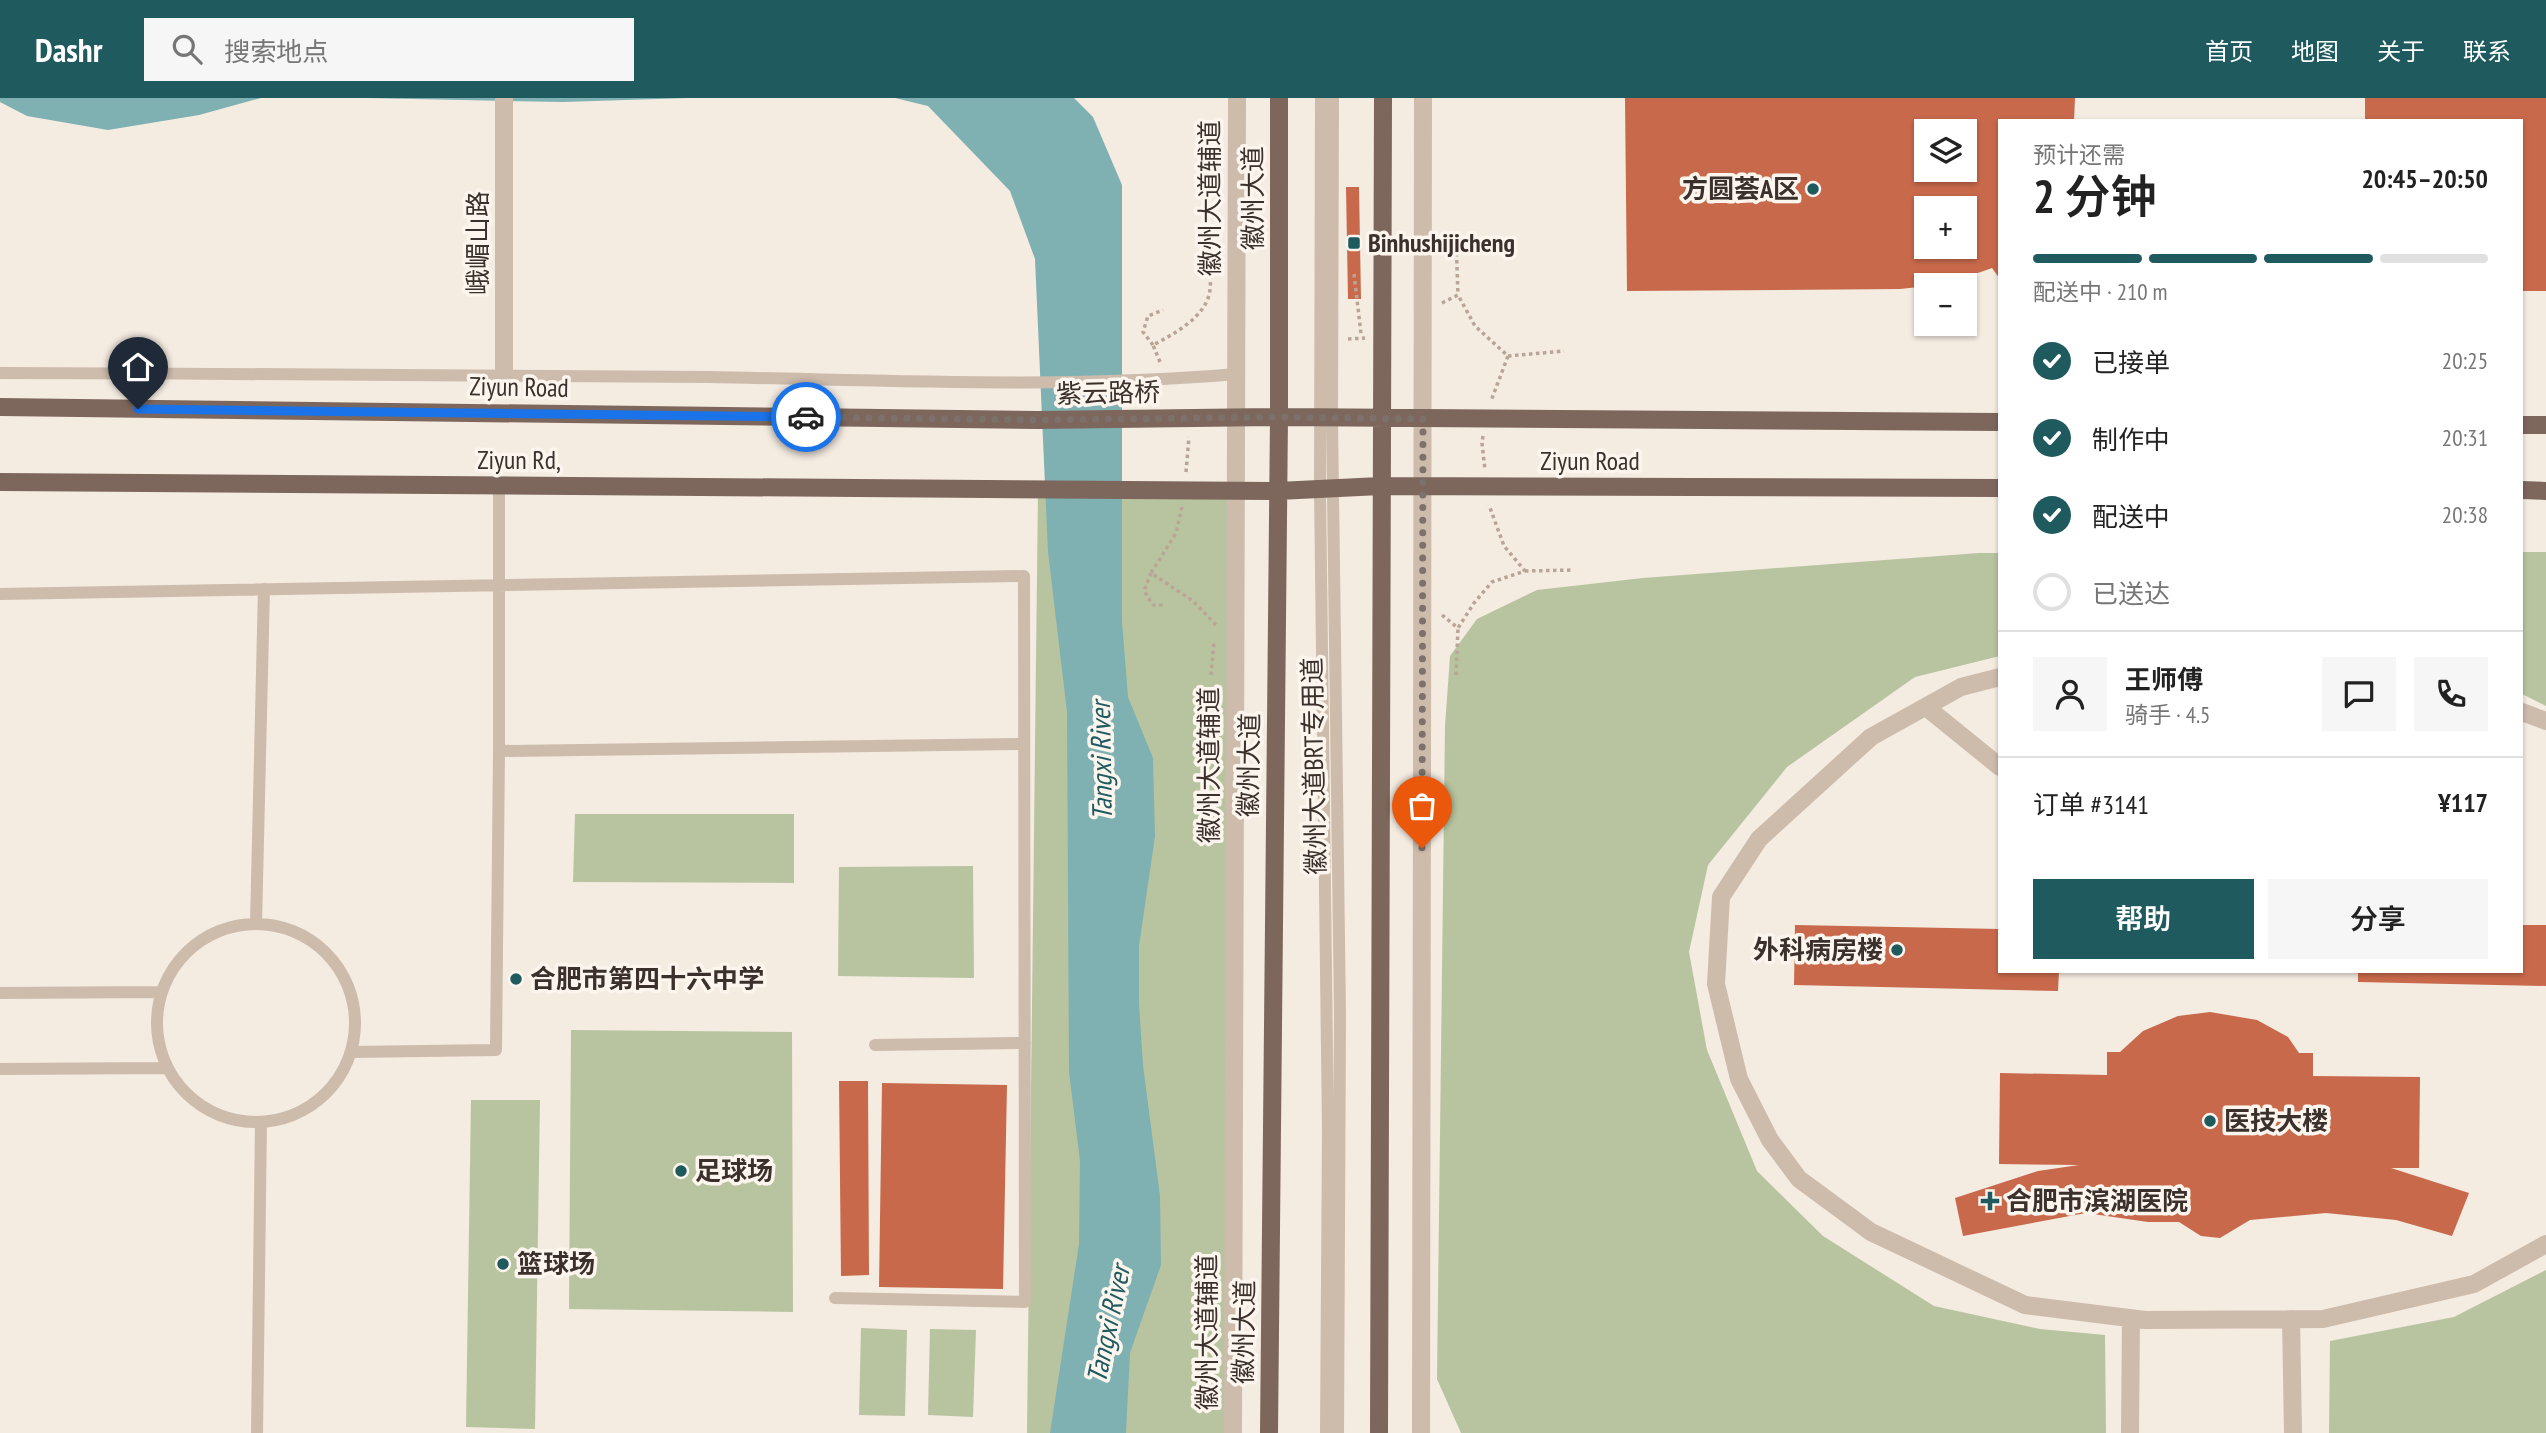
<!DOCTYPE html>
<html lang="zh">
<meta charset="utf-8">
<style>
body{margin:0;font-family:"PT Sans Narrow","Noto Sans SC",sans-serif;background:#f6f6f6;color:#222;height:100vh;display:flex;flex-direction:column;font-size:26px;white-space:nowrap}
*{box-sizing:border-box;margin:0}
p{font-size:23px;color:#767676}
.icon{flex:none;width:38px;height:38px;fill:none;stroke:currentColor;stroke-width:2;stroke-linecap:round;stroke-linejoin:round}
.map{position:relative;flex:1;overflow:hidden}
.sheet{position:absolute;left:1998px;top:21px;width:525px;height:854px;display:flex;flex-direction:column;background:#fff;border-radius:0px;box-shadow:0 2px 5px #0004}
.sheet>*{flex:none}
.fabs{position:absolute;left:1914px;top:21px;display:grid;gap:14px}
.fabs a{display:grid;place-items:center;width:63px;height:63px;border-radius:0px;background:#fff;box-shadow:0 2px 5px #0004;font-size:35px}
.pin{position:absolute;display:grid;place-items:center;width:60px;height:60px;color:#fff;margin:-72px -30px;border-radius:50% 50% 50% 0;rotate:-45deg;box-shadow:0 0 7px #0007}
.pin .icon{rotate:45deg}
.courier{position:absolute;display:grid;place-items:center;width:70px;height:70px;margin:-35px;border:5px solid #1a73e8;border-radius:50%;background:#fff;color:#222;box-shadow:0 2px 9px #0007}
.headline em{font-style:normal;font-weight:600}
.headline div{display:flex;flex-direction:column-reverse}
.headline{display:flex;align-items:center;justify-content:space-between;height:119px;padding:0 35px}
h1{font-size:46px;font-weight:600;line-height:52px}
.bar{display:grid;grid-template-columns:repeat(4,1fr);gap:10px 7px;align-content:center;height:84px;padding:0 35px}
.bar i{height:9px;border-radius:5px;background:#e0e0e0}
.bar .active{background:#1f5a5e}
.bar p{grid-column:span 4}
.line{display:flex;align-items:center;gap:18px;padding:0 35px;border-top:2px solid #e0e0e0}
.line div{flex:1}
.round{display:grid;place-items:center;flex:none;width:74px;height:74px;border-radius:0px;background:#f6f6f6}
ol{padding:0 35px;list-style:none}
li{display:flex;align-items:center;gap:21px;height:77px}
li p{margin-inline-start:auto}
li .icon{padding:7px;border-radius:50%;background:#1f5a5e;color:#fff;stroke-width:4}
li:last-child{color:#767676}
li i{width:38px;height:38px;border:4px solid #e0e0e0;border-radius:50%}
.button{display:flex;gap:14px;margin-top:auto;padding:14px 35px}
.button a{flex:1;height:80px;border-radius:0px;background:#1f5a5e;color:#fff;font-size:28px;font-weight:600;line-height:80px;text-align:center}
.button a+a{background:#f6f6f6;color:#222}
header{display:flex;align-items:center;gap:42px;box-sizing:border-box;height:98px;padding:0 35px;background:#1f5a5e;color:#fff}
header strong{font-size:33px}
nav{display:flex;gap:38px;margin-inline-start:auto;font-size:24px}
.search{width:490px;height:63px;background:#f6f6f6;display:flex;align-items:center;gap:18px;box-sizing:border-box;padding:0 24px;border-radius:0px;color:#767676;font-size:26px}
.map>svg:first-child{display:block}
</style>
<header>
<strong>Dashr</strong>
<div class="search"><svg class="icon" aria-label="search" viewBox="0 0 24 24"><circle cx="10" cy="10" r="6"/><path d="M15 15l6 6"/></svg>搜索地点</div>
<nav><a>首页</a><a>地图</a><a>关于</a><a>联系</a></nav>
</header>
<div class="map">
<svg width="2546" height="1335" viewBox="0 0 2546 1335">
<rect width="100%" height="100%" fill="#f4ebe1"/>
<path fill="#b8c4a0" d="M1236,391L1233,1335H1027L1038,392Z
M2522,454H2546V608L2522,596Z
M1979,455H2000V558L1915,579L1787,669L1708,767L1689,854L1707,952L1757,1073L1823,1138L1934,1208L2040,1231L2105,1237L2106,1335H1461L1437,1281L1445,628L1450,558L1477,521L1537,492L1643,480Z
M575,716H794V785L573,784Z
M973,768L974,880L838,878L839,769Z
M571,932L792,934L793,1214L569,1211Z
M471,1002H540L535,1331L466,1329Z
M2546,1172V1335H2329L2330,1243L2454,1219Z
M861,1230L907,1232L905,1318L859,1317Z
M930,1231L976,1232L973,1319L928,1317Z"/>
<path fill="#7fb0b2" d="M0,0H261L199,17L108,32L27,18L0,4Z
M366,0H688L563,4Z
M895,0H1074L1093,19L1122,87V523L1128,599L1153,660L1155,738L1139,848V905L1143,967L1160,1098L1161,1167L1130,1255L1126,1335H1050L1079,1146L1080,1063L1069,974L1067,614L1048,454L1035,161L1010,93L928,8Z"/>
<path fill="#c8694b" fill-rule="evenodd" d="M1625,0H2075L2074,23H2000V181L1992,170L1947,186L1900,191L1627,193ZM1927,33H1965V72H1927ZM1927,110H1965V149H1927Z
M2365,0H2546V193H2522V23H2365Z
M1346,89H1359L1361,201H1348Z
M1795,827L2000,831V873H2059L2058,893L1794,887Z
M2522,827H2546V888L2358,884V873H2522Z
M2210,914L2257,922L2288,939L2299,955H2313V978L2420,979L2419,1070H2391L2469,1095L2452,1138L2396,1122L2326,1115L2250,1122L2220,1140L2201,1138L2179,1124H2148L2086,1115L1963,1138L1955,1100L2038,1073L2079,1067L1999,1066L2000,975L2107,977V954H2120L2143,933L2178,918Z
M839,983H868L869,1177L841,1178Z
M882,985L1007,987L1003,1191L879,1189Z"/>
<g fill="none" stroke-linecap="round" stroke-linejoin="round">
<path stroke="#b9a596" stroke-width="3.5" stroke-dasharray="3.5 3.5" stroke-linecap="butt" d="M1456,141L1458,197
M1354,176L1361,236
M1442,205L1458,197L1475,228L1508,258L1491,303
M1348,241L1365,240
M1153,247L1143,234L1148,218L1163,212
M1508,258L1564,253
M1160,264L1153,247C1174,236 1208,218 1210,191C1212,173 1207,153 1205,135
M1483,338L1482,345L1485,372
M1186,374L1189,339
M1182,409L1176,435L1151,475L1193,503L1216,527
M1525,473L1574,472
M1151,475L1144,493L1153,507H1165
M1442,517L1458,530L1474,505L1492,484L1525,473L1504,448L1489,407
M1211,577L1214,544
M1456,577L1458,530"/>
<path stroke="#cdbbac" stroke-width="12" d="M1321,0L1320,391L1328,1032L1326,1335
M1333,0L1332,320L1340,917L1338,1335
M0,275C236,276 472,276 708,279C884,282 1061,291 1236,276
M0,496L1024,478L1025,1204L835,1200
M499,653L1024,646
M157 925a99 99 0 1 1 198 0a99 99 0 1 1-198 0Z
M256,826L264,491
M0,895L160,894
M875,947L1025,945
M351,954L496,952L499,653V388
M0,971L167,970
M257,1335L261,1024"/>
<path stroke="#cdbbac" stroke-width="18" d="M504,0V277
M2000,579L1961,589L1871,639L1759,741L1721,799L1716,886L1739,981L1770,1042L1799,1081L1871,1134L2025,1207L2145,1222L2323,1221L2474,1186L2546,1146
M1926,609L2000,669
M2522,614L2546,623
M2291,1221L2293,1335
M2130,1335L2131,1220"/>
<path stroke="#cdbbac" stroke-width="18" d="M1233,1335L1237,0
M1421,1335L1423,0"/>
<path stroke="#7d675c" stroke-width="18" d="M0,309L1037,322L1279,319L2000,324
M2522,327H2546
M0,384L1278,393L1380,388L2000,390
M2522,392L2546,393
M1269,1335L1279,319V0
M1379,1335L1383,0"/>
</g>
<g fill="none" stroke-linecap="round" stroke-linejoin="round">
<path stroke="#7c716b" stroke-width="7" stroke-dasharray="0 12.6" d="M806,319L1037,322L1279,319L1423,321L1422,750"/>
<path stroke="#1a73e8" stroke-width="9" d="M138,311L806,319"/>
</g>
<g fill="#1f5a5e" stroke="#fbf5ee" stroke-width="2.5">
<circle cx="1813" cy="91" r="7"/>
<rect x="1347" y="138" width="14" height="14" rx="3.5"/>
<circle cx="1897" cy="852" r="7"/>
<circle cx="516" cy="881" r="7"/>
<circle cx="2210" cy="1023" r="7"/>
<circle cx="681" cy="1073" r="7"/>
<path d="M1986.5 1092.5h7v7h7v7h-7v7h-7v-7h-7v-7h7z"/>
<circle cx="503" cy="1166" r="7"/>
</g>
<g text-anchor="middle" stroke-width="7" stroke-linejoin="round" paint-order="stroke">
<g font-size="26" font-weight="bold" fill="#3b302b" stroke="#fbf5ee" text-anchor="start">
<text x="1799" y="100" text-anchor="end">方圆荟A区</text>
<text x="1368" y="154">Binhushijicheng</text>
<text x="1883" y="861" text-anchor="end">外科病房楼</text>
<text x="530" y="890">合肥市第四十六中学</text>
<text x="2224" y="1032">医技大楼</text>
<text x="695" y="1082">足球场</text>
<text x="2006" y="1112">合肥市滨湖医院</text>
<text x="517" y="1175">篮球场</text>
</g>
<g font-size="26" fill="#3b302b" stroke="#fbf5ee">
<text transform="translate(1210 100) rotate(-90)" y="9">徽州大道辅道</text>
<text transform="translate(1253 100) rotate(-90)" y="9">徽州大道</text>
<text transform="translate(478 145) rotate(-90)" y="9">峨嵋山路</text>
<text transform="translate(519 289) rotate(1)" y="9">Ziyun Road</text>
<text transform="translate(1108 295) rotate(-1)" y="9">紫云路桥</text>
<text x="519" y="371">Ziyun Rd,</text>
<text x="1590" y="372">Ziyun Road</text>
<text transform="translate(1209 667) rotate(-90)" y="9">徽州大道辅道</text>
<text transform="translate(1249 667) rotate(-89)" y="9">徽州大道</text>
<text transform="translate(1314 668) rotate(-91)" y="9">徽州大道BRT专用道</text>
<text transform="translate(1207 1234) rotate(-90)" y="9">徽州大道辅道</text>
<text transform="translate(1244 1234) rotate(-89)" y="9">徽州大道</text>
</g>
<g font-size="28" font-style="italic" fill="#1f5a5e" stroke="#fbf5ee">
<text transform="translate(1101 663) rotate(-91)" y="10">Tangxi River</text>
<text transform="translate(1108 1226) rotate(-78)" y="10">Tangxi River</text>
</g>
</g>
</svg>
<div class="fabs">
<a><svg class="icon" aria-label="layers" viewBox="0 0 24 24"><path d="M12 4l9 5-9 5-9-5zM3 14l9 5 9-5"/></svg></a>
<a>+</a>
<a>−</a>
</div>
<div class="pin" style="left:1422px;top:750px;background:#ea580c"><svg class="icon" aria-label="bag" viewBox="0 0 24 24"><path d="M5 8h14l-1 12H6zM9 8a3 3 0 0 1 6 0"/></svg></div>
<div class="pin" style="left:138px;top:311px;background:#1f2937"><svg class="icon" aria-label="home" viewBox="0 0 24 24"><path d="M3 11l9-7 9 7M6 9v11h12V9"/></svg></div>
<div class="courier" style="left:806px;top:319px"><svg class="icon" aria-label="car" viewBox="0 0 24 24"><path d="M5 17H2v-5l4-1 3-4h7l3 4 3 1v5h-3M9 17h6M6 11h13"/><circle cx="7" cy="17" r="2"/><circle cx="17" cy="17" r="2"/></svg></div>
<section class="sheet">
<div class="headline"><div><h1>2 分钟</h1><p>预计还需</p></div><em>20:45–20:50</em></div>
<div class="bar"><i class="active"></i><i class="active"></i><i class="active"></i><i></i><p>配送中 · 210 m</p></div>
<ol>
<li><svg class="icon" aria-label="check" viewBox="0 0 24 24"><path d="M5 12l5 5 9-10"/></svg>已接单<p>20:25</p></li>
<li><svg class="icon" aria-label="check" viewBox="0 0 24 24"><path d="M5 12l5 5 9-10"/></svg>制作中<p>20:31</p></li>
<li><svg class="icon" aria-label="check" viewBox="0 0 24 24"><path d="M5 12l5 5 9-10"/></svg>配送中<p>20:38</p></li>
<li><i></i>已送达</li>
</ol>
<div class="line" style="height:126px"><a class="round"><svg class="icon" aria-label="person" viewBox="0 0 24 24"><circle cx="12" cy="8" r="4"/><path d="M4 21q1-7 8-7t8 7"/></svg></a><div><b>王师傅</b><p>骑手 · 4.5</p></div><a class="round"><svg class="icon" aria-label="chat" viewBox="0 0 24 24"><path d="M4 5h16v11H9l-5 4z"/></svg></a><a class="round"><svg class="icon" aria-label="phone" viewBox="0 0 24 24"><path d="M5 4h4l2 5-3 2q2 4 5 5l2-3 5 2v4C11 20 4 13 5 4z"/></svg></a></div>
<div class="line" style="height:91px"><div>订单 #3141</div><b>¥117</b></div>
<div class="button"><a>帮助</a><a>分享</a></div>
</section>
</div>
